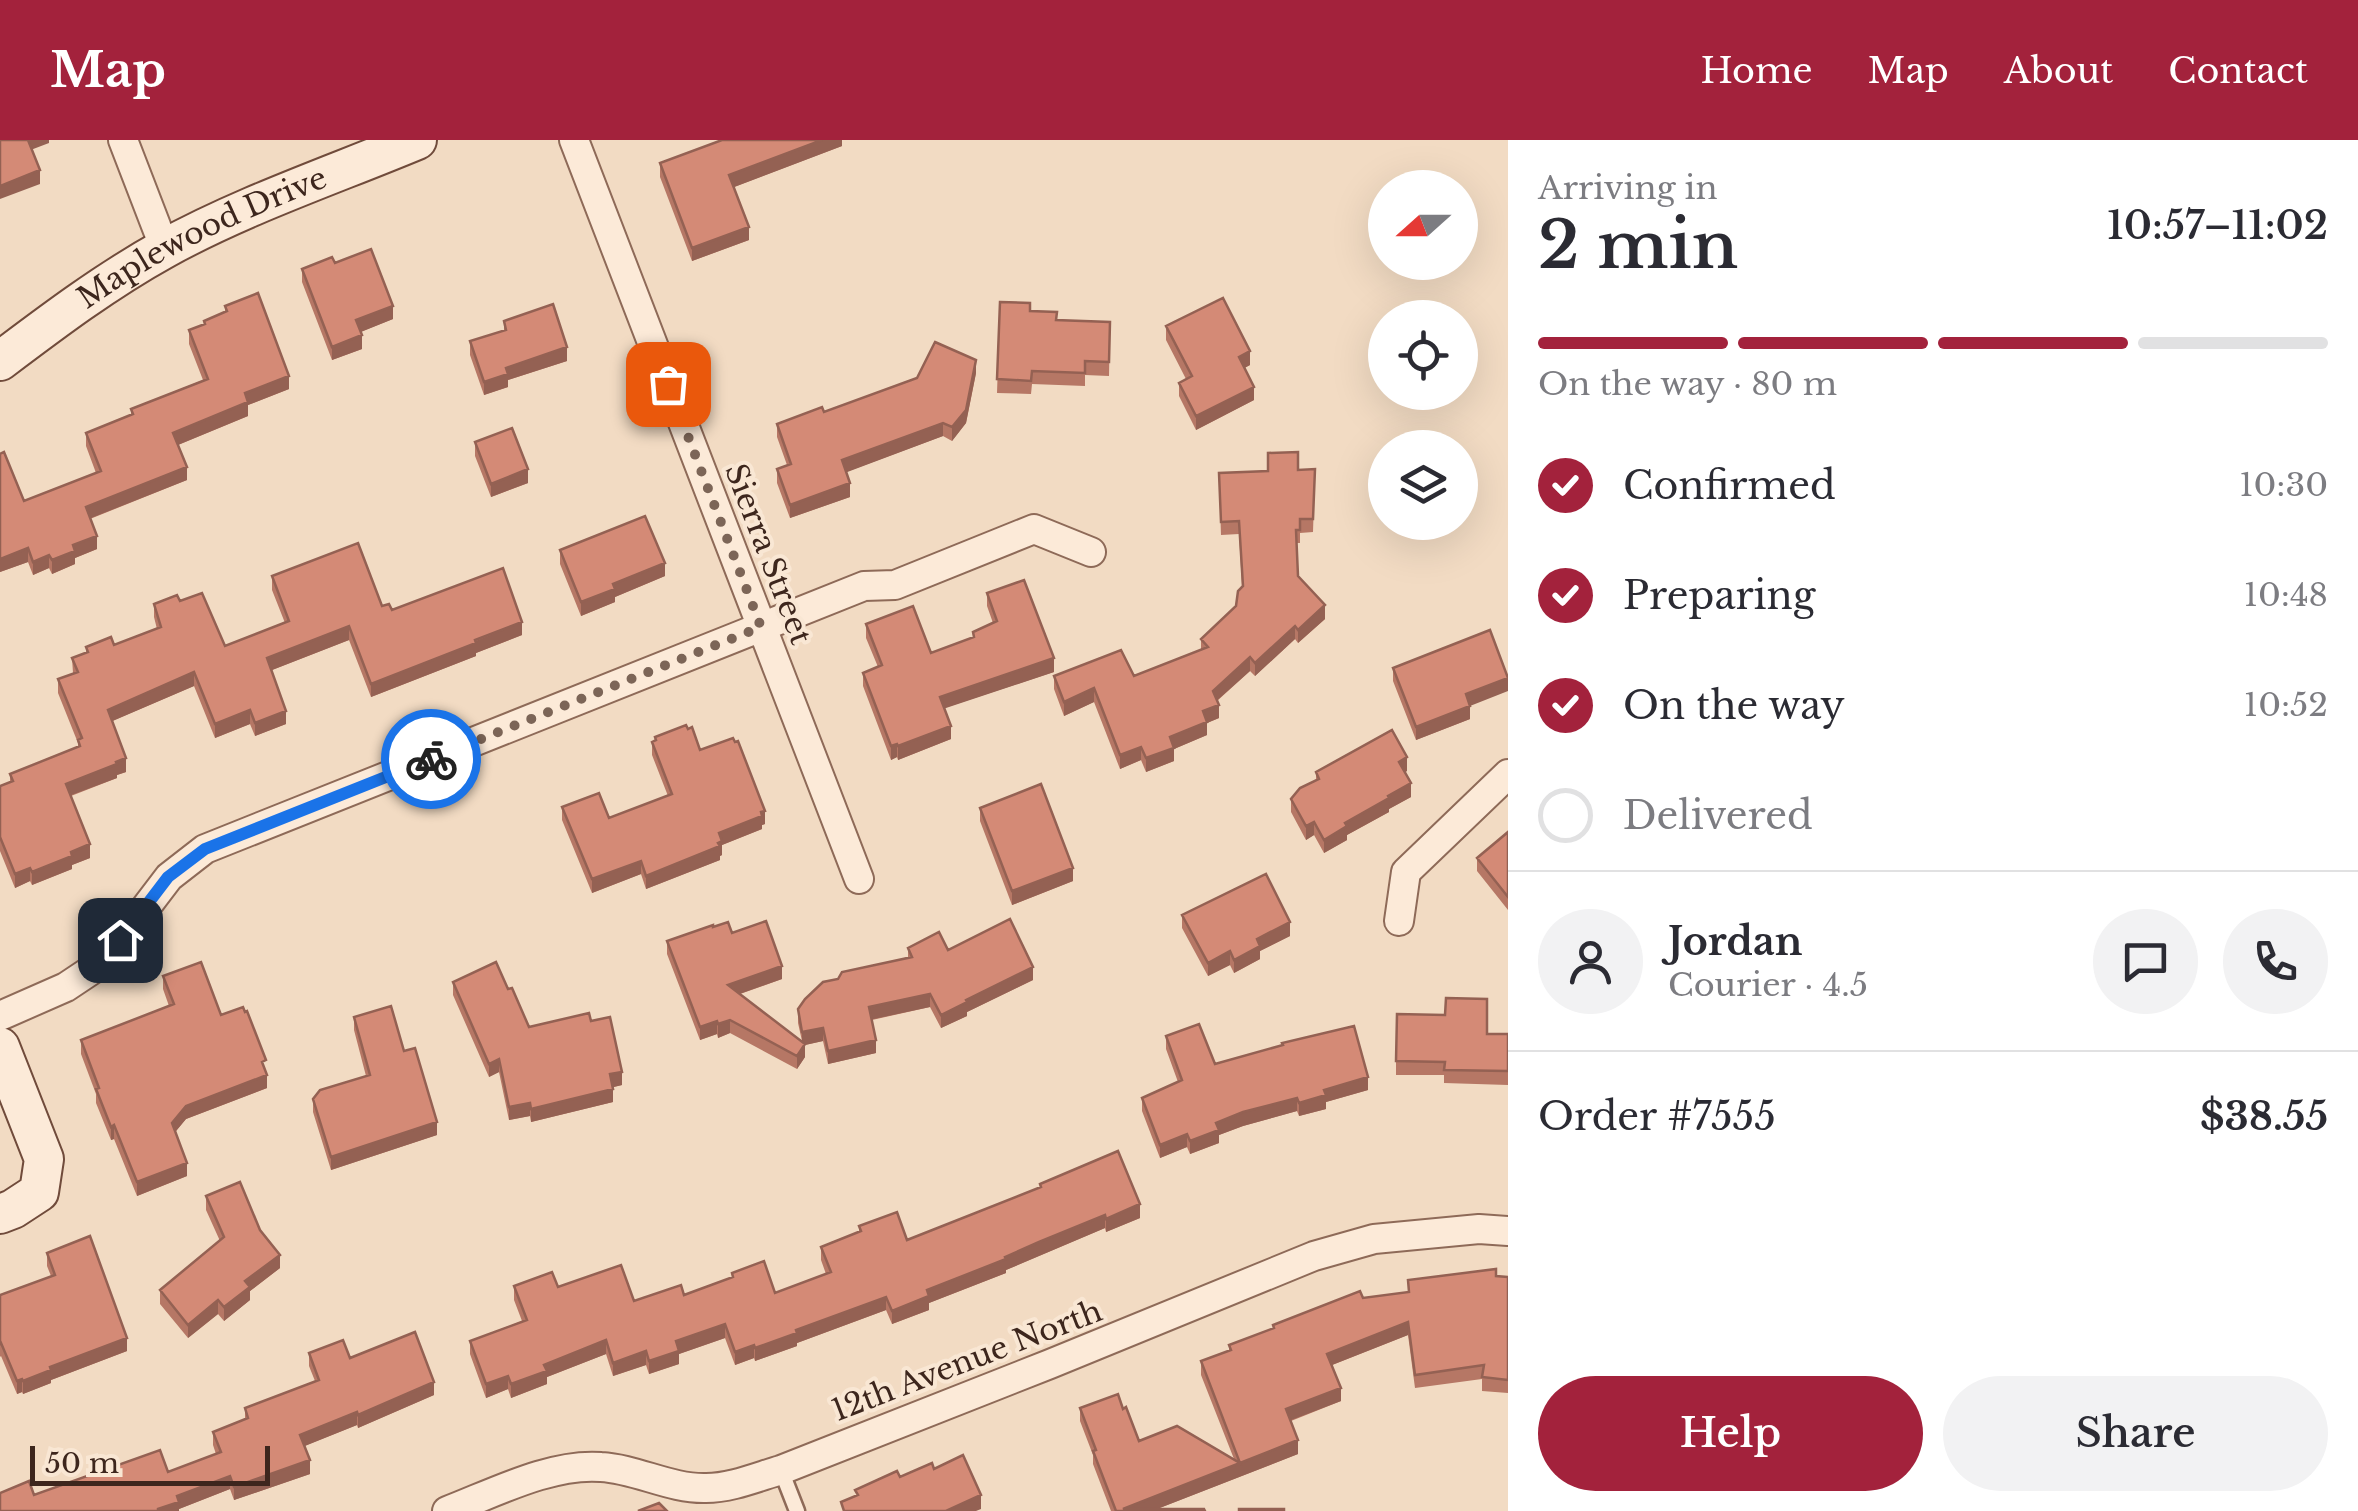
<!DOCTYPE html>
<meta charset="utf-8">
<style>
body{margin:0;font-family:"Libre Baskerville",serif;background:#f2f2f3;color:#2b2b33;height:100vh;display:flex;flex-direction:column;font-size:38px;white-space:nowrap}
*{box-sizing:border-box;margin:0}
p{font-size:32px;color:#7c7c81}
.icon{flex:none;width:55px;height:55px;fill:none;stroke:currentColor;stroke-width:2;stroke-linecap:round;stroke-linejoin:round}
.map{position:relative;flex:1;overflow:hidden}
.details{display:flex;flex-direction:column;background:#fff;width:850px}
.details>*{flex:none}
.needle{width:65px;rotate:249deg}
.buttons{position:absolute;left:1368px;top:30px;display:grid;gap:20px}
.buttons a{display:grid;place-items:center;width:110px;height:110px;border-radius:50%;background:#fff;box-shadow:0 10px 40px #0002;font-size:50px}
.scale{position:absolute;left:30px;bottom:25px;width:240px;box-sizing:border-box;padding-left:10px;border:5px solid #3d261d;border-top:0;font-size:28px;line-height:35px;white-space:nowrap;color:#3d261d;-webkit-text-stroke:8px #f9e7d4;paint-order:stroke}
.pin{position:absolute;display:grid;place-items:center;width:85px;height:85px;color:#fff;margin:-42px;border-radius:20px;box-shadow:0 5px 15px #0006}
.courier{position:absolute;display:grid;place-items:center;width:100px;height:100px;margin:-50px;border:8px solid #1a73e8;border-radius:50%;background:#fff;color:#222;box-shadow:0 2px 12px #0007}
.head em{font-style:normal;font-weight:600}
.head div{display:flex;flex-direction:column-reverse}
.head{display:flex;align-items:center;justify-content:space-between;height:170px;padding:0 30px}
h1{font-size:65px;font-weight:600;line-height:75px}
.bar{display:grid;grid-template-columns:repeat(4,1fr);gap:15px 10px;align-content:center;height:120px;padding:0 30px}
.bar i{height:12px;border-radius:8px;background:#e1e1e2}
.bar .selected{background:#a3223c}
.bar p{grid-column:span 4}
.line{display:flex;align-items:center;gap:25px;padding:0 30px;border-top:2px solid #e1e1e2}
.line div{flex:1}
.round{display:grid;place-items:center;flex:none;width:105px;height:105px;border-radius:52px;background:#f2f2f3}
ol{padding:0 30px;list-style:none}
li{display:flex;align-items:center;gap:30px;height:110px}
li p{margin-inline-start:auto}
li .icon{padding:10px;border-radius:50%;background:#a3223c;color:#fff;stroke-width:4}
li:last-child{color:#7c7c81}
li i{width:55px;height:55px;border:5px solid #e1e1e2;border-radius:50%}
.cta{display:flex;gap:20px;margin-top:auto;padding:20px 30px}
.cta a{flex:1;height:115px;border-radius:60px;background:#a3223c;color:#fff;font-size:40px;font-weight:600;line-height:115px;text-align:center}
.cta a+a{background:#f2f2f3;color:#2b2b33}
header{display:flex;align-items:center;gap:60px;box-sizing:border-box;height:140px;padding:0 50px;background:#a3223c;color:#fff}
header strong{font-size:48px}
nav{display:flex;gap:55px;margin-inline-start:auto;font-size:35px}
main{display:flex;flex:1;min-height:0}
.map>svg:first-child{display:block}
</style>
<header>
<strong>Map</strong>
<nav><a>Home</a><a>Map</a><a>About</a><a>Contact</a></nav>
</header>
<main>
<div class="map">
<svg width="1508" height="1371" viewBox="0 0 1508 1371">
<rect width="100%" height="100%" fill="#f2dbc3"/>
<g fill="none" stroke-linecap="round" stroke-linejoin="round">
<g stroke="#8e6a58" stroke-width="19">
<path id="lane" d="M781,1330L797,1371"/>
</g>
<g stroke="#8e6a58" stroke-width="32">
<path id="street" d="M123,0L165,109
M574,0L859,739
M1399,781L1406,732L1508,634
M0,876L66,847L105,821L169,737L205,709L864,446L895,445L1034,389L1091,412
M447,1371C494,1353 551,1323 601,1327C637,1329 670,1349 706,1348C731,1348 757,1337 781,1330L1050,1224L1314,1116L1374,1099L1479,1089L1508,1091"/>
</g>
<g stroke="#704b3b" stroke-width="42">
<g id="secondary">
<path id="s1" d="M0,221C53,181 106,141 164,109C244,65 333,35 417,0"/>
<path d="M0,907L44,1019L39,1052L13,1069L0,1074"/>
</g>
</g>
<use href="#lane" stroke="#fcead8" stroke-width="14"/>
<use href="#street" stroke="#fcead8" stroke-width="28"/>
<use href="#secondary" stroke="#fcead8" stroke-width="38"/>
</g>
<path fill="#b67765" d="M842,0V6L734,47L749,100L692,121L660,37V23Z
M335,123L393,179L360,192L362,209L332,220L302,142V129Z
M1000,162L1056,180L1110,182L1109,236L1085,235V246L1032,244L1031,254L997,253Z
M225,166L289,249L248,265V276L178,305L187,340L90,379L97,409L75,418V424L52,434L49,428L33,435L28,422L0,432V314L24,361L96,333L86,306V293L131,275V269L203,240L189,204V190L204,184V181L225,172Z
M504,181L567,221L508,240V247L484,255L470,215V201L504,190Z
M1166,186L1250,225L1244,228L1254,260L1196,290L1179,256V243L1186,239L1166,200Z
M976,233L966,283L952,301L943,296L846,332L850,357L790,378L777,343V329L787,325L777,297V284Z
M475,302L528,343L491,357L475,316Z
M1315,329L1313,392L1300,393V403H1296L1298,436L1325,479L1298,503L1295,499L1255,536L1250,531L1217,561L1219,578L1207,583V595L1174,609V621L1146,632L1141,620L1120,629L1094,562L1064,576L1054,549V536H1134L1201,510V499L1236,466L1242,446L1239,394L1221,395L1219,333Z
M560,410L665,436L615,457V462L581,476L560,424Z
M272,436L392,470L522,495L476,513V516L371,557L349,500L272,530L286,584L255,596L250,584L215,598L194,546L112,581L126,632L117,635V638L71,656L90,718L72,725V729L32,745L30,741L15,748L0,711V646L10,642V634L78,607V603L58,553V539L73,533L72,518L86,512V507L114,505L157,489L154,477V464L180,461L225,506L285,483L272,450Z
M987,453L1054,532L944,568L951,599L898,620L897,617L891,620L863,546V533L878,527L866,498V484L931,513L973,498V492L993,483L987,466Z
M1393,528L1470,566V579L1416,600L1393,541Z
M655,597L700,610L765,684L762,685V689L722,705V715L720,716V720L646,749L641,734L592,753L562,680V667L609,678L668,656L652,615V602L655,601Z
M1407,631L1404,632L1411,657L1389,669V672L1347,695V700L1324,713L1314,695L1306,700L1291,672V659L1316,641V632Z
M980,668L1073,741L1012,765L980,681Z
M1508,692V770L1477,731V718Z
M1182,775L1290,796L1260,811V819L1234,833L1230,825L1208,836L1182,788Z
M713,787L732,793L782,839L740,854L802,901L798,883V869L838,839L908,817V808L948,810L1033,840L967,872V876L941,888L930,867L872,880L876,913L828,924L823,901L805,905V917L797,929L730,893L718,898L717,894L700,900L667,814V801Z
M163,836L221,875L266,932L267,948L186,979L175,992L187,1036L137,1056L114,999L111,1000L96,963V954L81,914V900L169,866L163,849Z
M453,842L508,849L529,887L591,881L622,945L613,947V962L531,982L530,976L509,980L499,932L489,937L453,855Z
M354,877L404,911L437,995L331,1030L313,972V959L366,936L354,890Z
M1487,894H1508V945L1444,943V935H1396V921Z
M1166,896L1215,924L1368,950L1326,962V969L1299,976L1297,971L1243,986L1219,995V1003L1190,1014L1187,1007L1160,1018L1142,971V958L1178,942L1166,909Z
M1040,1044L1140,1078L1106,1092L1105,1088L1006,1130V1133L929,1163V1170L892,1184L886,1170L797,1203V1206L755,1221L754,1218L735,1225L725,1198L679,1214V1224L649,1234L646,1225L613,1236L606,1214L547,1237V1244L511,1258L508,1249L486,1258L470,1214V1201L522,1181L514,1160V1146L558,1147L634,1161L684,1155L732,1137V1133L775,1153L826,1134L821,1120V1107L859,1092V1086L907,1100L1040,1048Z
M206,1056L260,1090L280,1128L250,1151V1160L224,1181L218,1174L188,1198L160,1164V1150L220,1101L206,1070Z
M47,1113L127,1211L51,1240V1243L23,1254L22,1252L17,1254L1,1216L0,1217V1155L51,1136L47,1126Z
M1496,1136L1508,1137V1253L1482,1251V1239L1415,1248L1408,1195L1332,1225L1341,1261L1291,1281L1298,1314L1157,1369L1205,1371H1111L1093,1324V1315L1080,1281V1268L1123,1269L1139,1301L1234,1319L1201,1235V1221L1229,1211V1205L1273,1188V1185L1363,1158L1408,1152V1140Z
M309,1213L350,1218L434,1255L358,1288L357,1285L304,1306L310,1334L234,1360L230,1349L179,1369V1371L34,1355L168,1332L216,1314L213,1305V1292L245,1279V1268L315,1241L309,1226Z"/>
<path fill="#946153" d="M28,0H49V3L28,11Z
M822,0H842V6L729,49V35Z
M40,30V44L0,59V46Z
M749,87V100L692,121V108Z
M393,166V179L356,194V180Z
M362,195V209L332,220V207Z
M567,207V221L508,240V247L484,255V242L506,228Z
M1250,211V225L1239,231V217Z
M976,220V233L966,283L952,301V287Z
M289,236V249L248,265V276L173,307V293L245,253Z
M1254,247V260L1196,290V276Z
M943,283V296L842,334V320Z
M187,327V340L86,380V367Z
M528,329V343L491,357V344Z
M850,343V357L790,378V365Z
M97,396V409L75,418V424L52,434V420L73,405Z
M28,408V422L0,432V419Z
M49,415V428L33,435V422Z
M665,423V436L615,457V462L581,476V462L613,444Z
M1325,465V479L1298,503V490Z
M522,482V495L476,513V516L371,557V544Z
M349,486V500L267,532V518Z
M1295,486V499L1255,536V523Z
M1250,517V531L1213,564V551Z
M1054,518V532L940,570V557Z
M194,532V546L108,583V570Z
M1508,538V551L1470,566V579L1416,600V587L1466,554Z
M1094,548V562L1064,576V562Z
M1219,565V578L1207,583V595L1174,609V621L1146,632V618L1203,571Z
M250,570V584L215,598V584Z
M286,571V584L255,596V583Z
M951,586V599L898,620V606Z
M897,604V617L891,620V606Z
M1141,607V620L1120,629V615Z
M1407,617V631L1399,636V622Z
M126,618V632L117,635V638L66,657V644Z
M1411,643V657L1389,669V672L1347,695V700L1324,713V700L1345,683Z
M765,671V684L762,685V689L722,705V715L720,716V720L646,749V736L719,693Z
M1314,682V695L1306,700V686Z
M90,704V718L72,725V729L32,745V732L71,712Z
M641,721V734L592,753V739Z
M30,728V741L15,748V734Z
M1073,728V741L1012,765V751Z
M1290,782V796L1260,811V819L1234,833V820L1257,799Z
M1230,811V825L1208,836V823Z
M782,826V839L728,858V845Z
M1033,827V840L967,872V876L941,888V875L966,860Z
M930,854V867L869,880V867Z
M730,880V893L718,898V884Z
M717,881V894L700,900V887Z
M823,888V901L805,905V917L797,929V916L802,906V892Z
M876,900V913L828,924V911Z
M499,919V932L489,937V924Z
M622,932V945L610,948V934Z
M267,935V948L186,979L172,996V983L186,966Z
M1368,937V950L1326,962V969L1299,976V963L1324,950Z
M613,949V962L531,982V969Z
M1297,958V971L1243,986L1219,995V1003L1190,1014V1001L1216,983L1243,972Z
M530,963V976L509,980V967Z
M437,982V995L331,1030V1017Z
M114,985V999L111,1000V987Z
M1187,994V1007L1160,1018V1005Z
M187,1023V1036L137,1056V1042Z
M1140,1064V1078L1106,1092V1079Z
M1105,1075V1088L1006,1130V1133L929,1163V1170L892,1184V1171L927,1150Z
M280,1115V1128L250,1151V1160L224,1181V1167L245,1141Z
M886,1157V1170L797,1203V1206L755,1221V1208L796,1190Z
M218,1160V1174L188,1198V1185Z
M1408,1182V1195L1327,1227V1214Z
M725,1184V1198L679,1214V1224L649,1234V1221L676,1201Z
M127,1198V1211L51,1240V1243L23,1254V1241L50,1227Z
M606,1200V1214L547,1237V1244L511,1258V1244L544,1225Z
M754,1205V1218L735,1225V1212Z
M646,1211V1225L613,1236V1223Z
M508,1236V1249L486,1258V1244Z
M22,1239V1252L17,1254V1241Z
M434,1242V1255L358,1288V1275Z
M1341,1248V1261L1286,1282V1269Z
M357,1272V1285L300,1308V1295Z
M1298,1300V1314L1152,1371L1123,1369Z
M310,1320V1334L234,1360V1347Z
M230,1336V1349L179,1369V1371H158V1369L177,1356Z
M981,1355V1369L976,1371H946Z"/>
<path fill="#d48a76" stroke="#946153" stroke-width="2.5" d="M0,0H28L40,30L0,46Z
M722,0H822L729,35L749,87L692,108L660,23Z
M371,109L393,166L356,180L362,195L332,207L302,129L332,117L335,123Z
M258,153L289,236L245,253L248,262L173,293L187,327L86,367L97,396L73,405L75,411L52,420L49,415L33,422L28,408L0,419V314L4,312L24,361L101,331L86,293L133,274L131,269L208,239L189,190L205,184L204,181L227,171L225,166Z
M1223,158L1250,211L1239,217L1254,247L1196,276L1179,243L1192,236L1166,186Z
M1000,162L1030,163V171L1057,172L1056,180L1110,182L1109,222L1085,221V233L1032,231L1031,241L997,239Z
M553,164L567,207L506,228L508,234L484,242L470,201L506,190L504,181Z
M935,202L976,220L966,270L952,287L943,283L842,320L850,343L790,365L777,329L791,324L777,284L822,267L824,272L917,238Z
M512,288L528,329L491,344L475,302Z
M1298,312V330L1315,329L1313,379H1300V390H1296L1298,436L1325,465L1298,490L1295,486L1255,523L1250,517L1213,551L1219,565L1203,571L1207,582L1170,597L1174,608L1146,618L1141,607L1120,615L1094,548L1064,562L1054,536L1121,510L1134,536L1208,507L1201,499L1236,466L1238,451L1243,446L1239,381L1221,382L1219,333L1268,331V313Z
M645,376L665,423L613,444L615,449L581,462L560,410Z
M358,403L382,466L389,464L392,470L503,428L522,482L475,500L476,503L371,544L349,486L267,518L286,571L255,583L250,570L215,584L194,532L108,570L126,618L116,622L117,624L66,644L90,704L71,712L72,716L32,732L30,728L15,734L0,697V646L13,641L10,634L80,606L78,600L82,598L58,539L78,532L72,518L88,512L86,507L111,497L114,505L161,487L154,464L177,455L180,461L202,453L225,506L289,481L272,436Z
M1024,440L1054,518L940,557L951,586L898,606L897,604L891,606L863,533L882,525L866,484L913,466L931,513L974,497L973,492L997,481L987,453Z
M1490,490L1508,538L1466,554L1470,566L1416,587L1393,528Z
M686,585L688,589L692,587L700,610L733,598L735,602L738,601L765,671L761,672L762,676L719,693L722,701L718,703L720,706L646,736L641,721L592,739L562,667L599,653L609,678L672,654L652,602L656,600L655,597Z
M1392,590L1407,617L1399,622L1411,643L1388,656L1389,658L1345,683L1347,686L1324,700L1314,682L1306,686L1291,659L1300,648L1319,639L1316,632Z
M1041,644L1073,728L1012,751L980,668Z
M1508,692V757L1477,718Z
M1266,734L1290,782L1257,799L1260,806L1234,820L1230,811L1208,823L1182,775Z
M1010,779L1033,827L966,860L967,862L941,875L930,854L869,867L876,900L828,911L823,888L802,892L798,869L805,859L823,842L838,839L842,832L912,817L908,808L939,792L948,810Z
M766,781L782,826L728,845L805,904L797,916L730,880L718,884L717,881L700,887L667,801L713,785V787L728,782L732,793Z
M201,822L221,875L243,867L245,872L247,871L266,920L262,922L267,935L186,966L172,983L187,1023L137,1042L114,985L111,987L96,949L99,948L81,900L174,864L163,836Z
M496,822L508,849L512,848L529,887L589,873L591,881L610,877L622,932L610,934L613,949L531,969L530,963L509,967L499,919L489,924L453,842Z
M1446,858L1487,859V894H1508V931L1444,930L1445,922L1396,921L1397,874L1445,875Z
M391,866L404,911L415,908L437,982L331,1017L313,959L320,950L370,935L354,877Z
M1199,884L1215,924L1283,905L1282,903L1354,886L1368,937L1324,950L1326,955L1299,963L1297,958L1243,972L1216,983L1219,990L1190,1001L1187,994L1160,1005L1142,958L1182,940L1166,896Z
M1118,1011L1140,1064L1106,1079L1105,1075L1039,1102L1005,1117L1006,1119L927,1150L929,1156L892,1171L886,1157L796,1190L797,1193L755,1208L754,1205L735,1212L725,1184L676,1201L679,1211L649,1221L646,1211L613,1223L606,1200L544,1225L547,1231L511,1244L508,1236L486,1244L470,1201L527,1180L514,1146L552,1132L558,1147L621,1125L634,1161L681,1145L684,1155L733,1137L732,1133L764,1121L775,1153L831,1132L821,1107L861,1091L859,1086L897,1072L907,1100L1041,1047L1040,1044Z
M240,1042L260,1090L280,1115L245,1141L250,1147L224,1167L218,1160L188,1185L160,1150L224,1097L206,1056Z
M90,1096L127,1198L50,1227L51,1230L23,1241L22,1239L17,1241L1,1203L0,1204V1155L55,1135L47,1113Z
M1496,1129V1136L1508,1137V1240L1482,1237L1484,1225L1415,1235L1408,1182L1327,1214L1341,1248L1286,1269L1298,1300L1123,1369H1204L1205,1371H1116L1093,1311L1096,1310L1080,1268L1118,1254L1123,1269L1126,1267L1139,1301L1177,1286L1240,1323L1201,1221L1231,1210L1229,1205L1274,1188L1273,1185L1360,1151L1363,1158L1409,1152L1408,1140Z
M415,1192L434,1242L358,1275L357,1272L300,1295L310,1320L234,1347L230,1336L177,1356L179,1362L158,1369V1371H0V1353L29,1341L34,1355L160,1310L168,1332L221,1312L213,1292L248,1278L245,1268L319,1240L309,1213L343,1200L350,1218Z
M963,1315L981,1355L946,1371H844L841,1362L858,1355L855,1350L897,1331L900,1337L932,1323L934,1329Z
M659,1363L667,1371H638Z
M1239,1369H1284V1371H1239Z"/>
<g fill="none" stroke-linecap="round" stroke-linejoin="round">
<path stroke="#7c6557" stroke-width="10" stroke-dasharray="0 18" d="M431,619L761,487L668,244"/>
<path stroke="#1a73e8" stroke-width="12" d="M120,800L168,737L205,709L431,619"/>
</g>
<g text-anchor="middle" stroke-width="8" stroke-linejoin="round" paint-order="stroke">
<g font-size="30" fill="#3d261d" stroke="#f9e7d4">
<text dy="10" stroke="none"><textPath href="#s1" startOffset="238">Maplewood Drive</textPath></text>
<text transform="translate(768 414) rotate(69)" y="10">Sierra Street</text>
<text transform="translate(967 1221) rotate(-21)" y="10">12th Avenue North</text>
</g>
</g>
</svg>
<div class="buttons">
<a><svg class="needle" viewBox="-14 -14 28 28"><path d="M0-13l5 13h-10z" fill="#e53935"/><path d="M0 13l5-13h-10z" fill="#7c7c81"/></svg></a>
<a><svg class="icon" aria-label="locate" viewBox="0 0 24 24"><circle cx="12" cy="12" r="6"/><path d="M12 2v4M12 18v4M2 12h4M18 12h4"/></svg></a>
<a><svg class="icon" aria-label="layers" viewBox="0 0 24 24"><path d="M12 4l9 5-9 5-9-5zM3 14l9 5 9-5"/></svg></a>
</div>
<div class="scale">50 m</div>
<div class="pin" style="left:668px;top:244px;background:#ea580c"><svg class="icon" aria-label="bag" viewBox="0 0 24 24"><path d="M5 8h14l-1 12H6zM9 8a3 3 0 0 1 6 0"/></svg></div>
<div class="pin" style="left:120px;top:800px;background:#1f2937"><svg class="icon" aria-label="home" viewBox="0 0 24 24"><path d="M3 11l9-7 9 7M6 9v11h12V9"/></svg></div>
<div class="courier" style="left:431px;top:619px"><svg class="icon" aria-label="bike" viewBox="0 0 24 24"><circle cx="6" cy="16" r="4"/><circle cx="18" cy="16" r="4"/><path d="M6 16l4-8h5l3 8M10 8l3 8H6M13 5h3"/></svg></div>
</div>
<section class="details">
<div class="head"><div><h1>2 min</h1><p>Arriving in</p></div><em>10:57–11:02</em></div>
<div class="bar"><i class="selected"></i><i class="selected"></i><i class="selected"></i><i></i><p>On the way · 80 m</p></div>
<ol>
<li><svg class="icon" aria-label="check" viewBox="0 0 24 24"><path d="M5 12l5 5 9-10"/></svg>Confirmed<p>10:30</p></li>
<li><svg class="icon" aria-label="check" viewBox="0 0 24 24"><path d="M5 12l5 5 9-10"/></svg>Preparing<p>10:48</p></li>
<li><svg class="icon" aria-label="check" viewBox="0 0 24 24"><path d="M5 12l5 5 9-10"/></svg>On the way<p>10:52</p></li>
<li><i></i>Delivered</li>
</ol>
<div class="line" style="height:180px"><a class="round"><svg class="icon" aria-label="person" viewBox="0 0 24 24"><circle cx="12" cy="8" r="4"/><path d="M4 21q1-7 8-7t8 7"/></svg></a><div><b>Jordan</b><p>Courier · 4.5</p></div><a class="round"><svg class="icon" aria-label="chat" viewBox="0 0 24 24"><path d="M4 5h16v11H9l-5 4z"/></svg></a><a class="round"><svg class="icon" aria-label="phone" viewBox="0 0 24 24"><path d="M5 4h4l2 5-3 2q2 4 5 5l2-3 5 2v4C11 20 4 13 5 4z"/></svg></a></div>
<div class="line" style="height:130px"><div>Order #7555</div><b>$38.55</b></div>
<div class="cta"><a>Help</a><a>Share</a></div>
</section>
</main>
